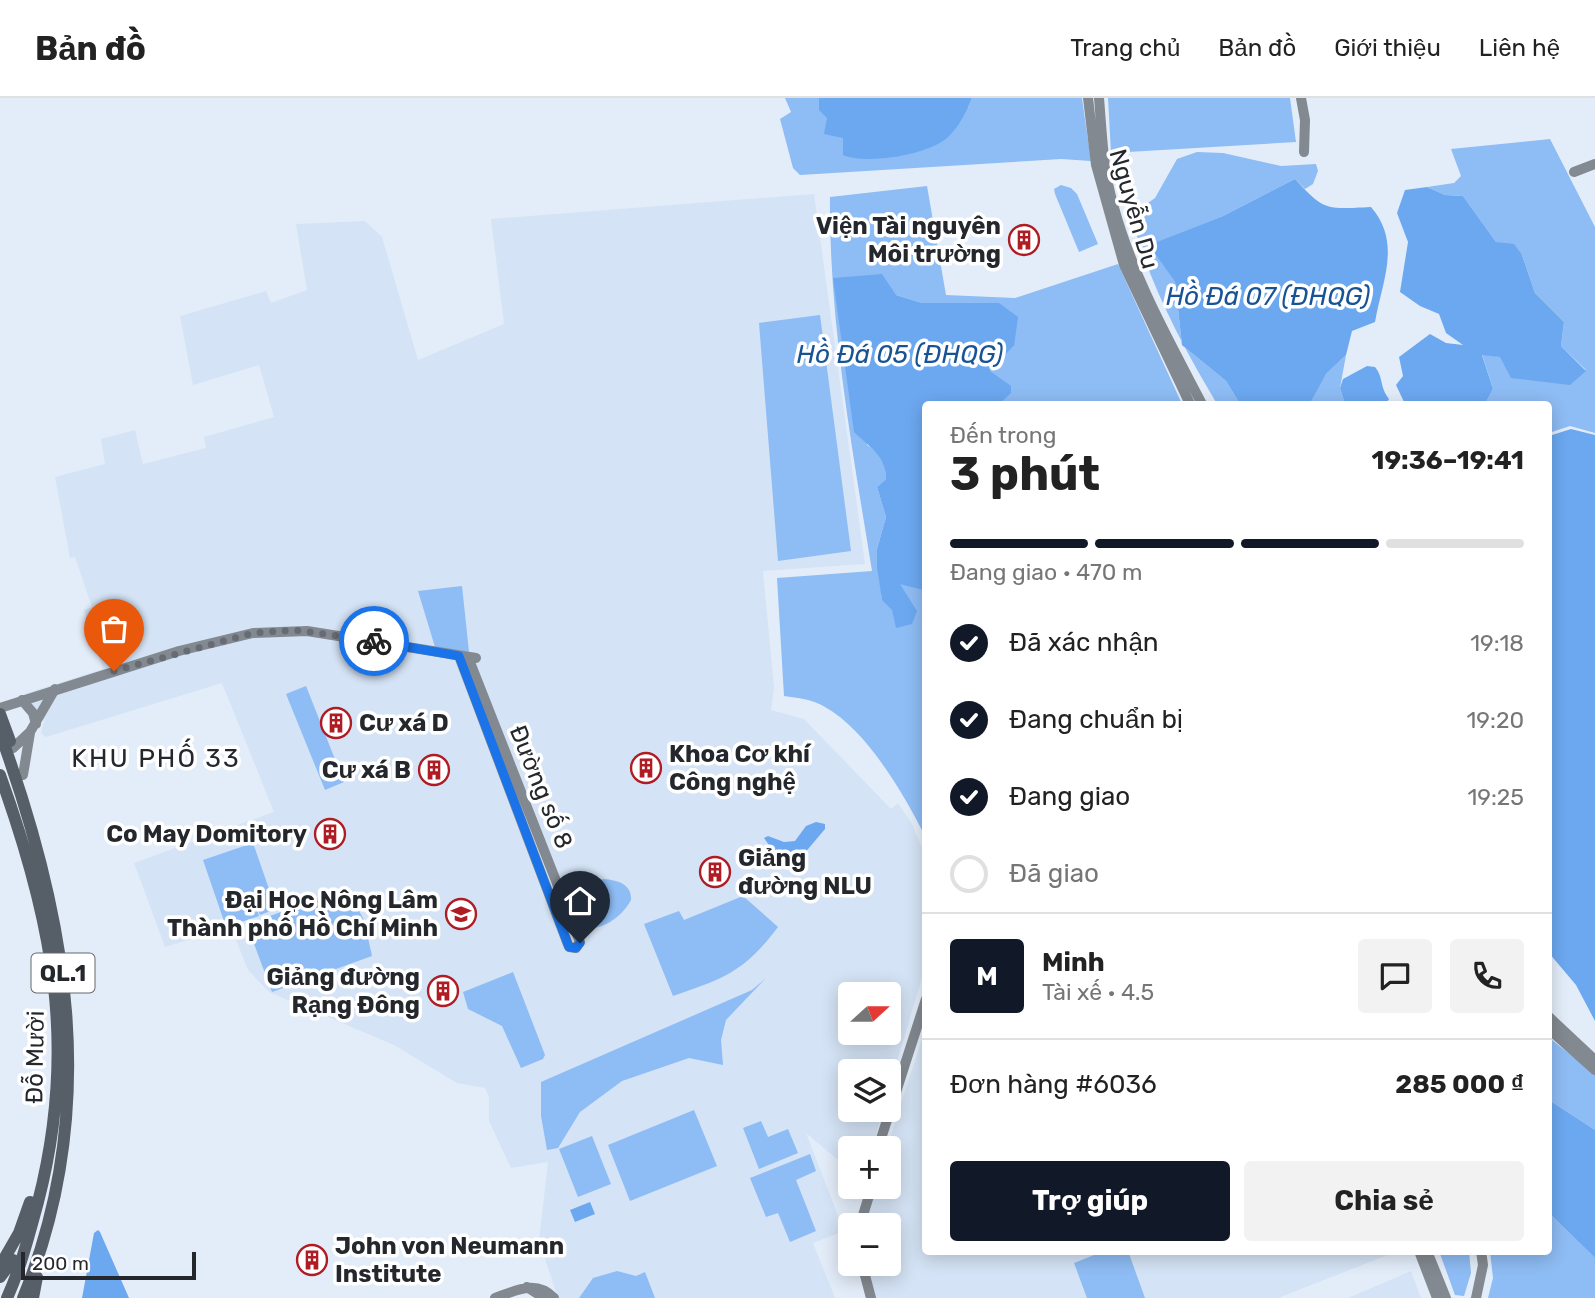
<!DOCTYPE html>
<html lang="vi">
<meta charset="utf-8">
<style>
body{margin:0;font-family:Rubik,sans-serif;background:#f2f2f2;color:#222;height:100vh;display:flex;flex-direction:column;font-size:26px;white-space:nowrap}
*{box-sizing:border-box;margin:0}
p{font-size:23px;color:#767676}
.icon{flex:none;width:38px;height:38px;fill:none;stroke:currentColor;stroke-width:2;stroke-linecap:round;stroke-linejoin:round}
.map{position:relative;flex:1;overflow:hidden}
.details{position:absolute;left:922px;top:303px;width:630px;height:854px;display:flex;flex-direction:column;background:#fff;border-radius:7px;box-shadow:0 4px 18px #0003}
.details>*{flex:none}
.needle{width:46px;rotate:69deg}
.tools{position:absolute;left:838px;top:884px;display:grid;gap:14px}
.tools a{display:grid;place-items:center;width:63px;height:63px;border-radius:7px;background:#fff;box-shadow:0 4px 18px #0003;font-size:35px}
.scale{position:absolute;left:21px;bottom:18px;width:175px;box-sizing:border-box;padding-left:7px;border:4px solid #24272c;border-top:0;font-size:19px;line-height:24px;white-space:nowrap;color:#24272c;-webkit-text-stroke:5px #fff;paint-order:stroke}
.pin{position:absolute;display:grid;place-items:center;width:60px;height:60px;color:#fff;margin:-72px -30px;border-radius:50% 50% 50% 0;rotate:-45deg;box-shadow:0 0 7px #0007}
.pin .icon{rotate:45deg}
.courier{position:absolute;display:grid;place-items:center;width:70px;height:70px;margin:-35px;border:5px solid #1a73e8;border-radius:50%;background:#fff;color:#222;box-shadow:0 2px 9px #0007}
.overview em{font-style:normal;font-weight:700}
.overview div{display:flex;flex-direction:column-reverse}
.overview{display:flex;align-items:center;justify-content:space-between;height:119px;padding:0 28px}
h1{font-size:46px;font-weight:700;line-height:52px}
.bar{display:grid;grid-template-columns:repeat(4,1fr);gap:10px 7px;align-content:center;height:84px;padding:0 28px}
.bar i{height:9px;border-radius:5px;background:#e0e0e0}
.bar .on{background:#111827}
.bar p{grid-column:span 4}
.line{display:flex;align-items:center;gap:18px;padding:0 28px;border-top:2px solid #e0e0e0}
.line div{flex:1}
.round{display:grid;place-items:center;flex:none;width:74px;height:74px;border-radius:7px;background:#f2f2f2}
ol{padding:0 28px;list-style:none}
li{display:flex;align-items:center;gap:21px;height:77px}
li p{margin-inline-start:auto}
li .icon{padding:7px;border-radius:50%;background:#111827;color:#fff;stroke-width:4}
li:last-child{color:#767676}
li i{width:38px;height:38px;border:4px solid #e0e0e0;border-radius:50%}
.button{display:flex;gap:14px;margin-top:auto;padding:14px 28px}
.button a{flex:1;height:80px;border-radius:7px;background:#111827;color:#fff;font-size:28px;font-weight:700;line-height:80px;text-align:center}
.button a+a{background:#f2f2f2;color:#222}
header{display:flex;align-items:center;gap:42px;box-sizing:border-box;height:98px;padding:0 35px;background:#fff;border-bottom:2px solid #e0e0e0}
header strong{font-size:33px}
nav{display:flex;gap:38px;margin-inline-start:auto;font-size:24px}
.map>svg:first-child{display:block}
</style>
<header>
<strong>Bản đồ</strong>
<nav><a>Trang chủ</a><a>Bản đồ</a><a>Giới thiệu</a><a>Liên hệ</a></nav>
</header>
<div class="map">
<svg width="1595" height="1200" viewBox="0 0 1595 1200">
<rect width="100%" height="100%" fill="#e3edf9"/>
<path fill="#d4e3f5" fill-rule="evenodd" d="M814,96L865,466L763,473L774,590L771,612L804,621L891,711L898,705L912,726L926,759V866L889,991V973H850V1012H883L872,1050H850V1072L806,1035L844,1133L813,1145L835,1200H558L539,1143L548,1064L511,1070L489,1023V999L485,990L457,985L394,947L269,894L248,872L231,829L165,849L134,765L274,714L222,585L46,639L41,635L44,623L24,596L103,571L84,512L92,509L75,459L70,460L55,379L105,366L101,341L135,332L143,366L206,350L204,339L274,319L259,267L193,287L180,218L266,193L271,205L307,192L296,126L365,123L382,139L418,262L504,226L491,121ZM850,896H889V934H850Z
M926,928V1153H1398L1278,1200H874L863,1166H889V1127H863L875,1089L889,1088L887,1050Z
M1411,1173L1421,1200H1348Z"/>
<path fill="#8ebcf4" d="M785,0H819V12L968,9L972,0H1082L1091,63L1061,61L800,77L793,70L780,21L791,14Z
M1108,0H1290L1296,44L1111,55Z
M1550,41L1595,129V335L1570,328L1549,335V306H1485L1493,291L1482,256L1586,272L1561,248L1564,224L1535,195L1522,157L1496,144L1463,98L1445,97L1427,89L1454,85L1461,78L1451,51Z
M1197,54L1223,55L1281,68L1316,66L1318,73L1313,86L1305,91L1295,81L1223,118L1150,147L1175,184L1182,247L1226,283L1240,306H1217C1182,247 1148,184 1131,117L1155,100L1177,61Z
M1061,87L1071,90L1077,96L1098,146L1079,154L1055,96L1054,91Z
M927,88L946,197L1015,200L1118,166L1182,306H999L996,280L990,273L1014,248L999,205H922L896,197L867,347C881,355 886,365 886,381L877,389L886,419L877,451L882,502L899,485L926,493V740C905,698 867,632 825,609C812,601 798,600 784,598L777,480L872,473C852,349 829,225 830,99Z
M820,217L851,453L778,463L759,225Z
M1346,257L1340,290L1345,306H1306L1326,276Z
M462,488L469,554L435,549L418,493Z
M306,588L344,684L325,692L286,596Z
M253,745L276,811L260,817L255,804L259,818L226,829L203,762Z
M604,781C617,782 632,786 631,802C615,832 569,847 569,800L581,786Z
M346,789L364,822L372,858L272,894L247,827Z
M743,798L778,829C744,874 725,880 673,898L644,826L679,813L684,822Z
M513,874L545,957L543,961L521,970L502,928L468,911L463,894Z
M766,880L726,922L721,942L723,967L689,960L622,983L580,1014L558,1050L547,1052L541,1018V984L752,892Z
M1552,942L1595,976V1032L1549,1002V945Z
M694,1012L717,1068L630,1103L608,1047Z
M761,1023L768,1039L788,1031L798,1055L759,1071L743,1030Z
M592,1038L611,1086L578,1099L559,1051Z
M810,1056L816,1073L796,1082L816,1133L790,1144L778,1115L766,1119L750,1080Z
M1549,1115L1595,1160V1200H1488L1493,1180L1490,1153H1549Z
M1104,1153H1128L1145,1200H1087L1074,1165Z
M1439,1153H1469L1471,1175L1464,1198L1455,1197Z
M617,1173L636,1178L645,1174L655,1200H579L593,1180Z"/>
<path fill="#6ca8f0" d="M819,0H972C967,12 959,29 949,38C931,57 866,67 843,57V40L824,36L827,20L819,12Z
M1295,81C1325,114 1327,111 1371,109C1402,145 1382,183 1375,224L1352,233L1346,257L1326,276L1310,305L1240,306L1226,283L1182,247L1175,184L1149,147L1223,118Z
M1427,89L1445,97L1463,98L1496,144L1514,146L1522,157L1535,195L1564,224L1561,248L1586,273L1570,287L1511,280L1500,259L1482,257L1493,291L1485,306H1405L1396,287L1403,278L1399,259L1430,236L1446,245L1463,247L1446,235L1439,216L1420,208L1400,194L1408,144L1397,115L1405,92Z
M882,176L896,197L922,205H999L1018,219L1014,248L990,273L1011,288V295L999,306H926V493L900,486L917,513L912,526L896,530L892,512L882,502L877,469V451L886,419L877,389L886,381C886,357 869,349 854,334L833,180Z
M1367,268L1375,269C1384,280 1379,288 1389,301L1386,306H1345L1340,290L1343,281Z
M1571,331L1595,337V923L1576,887L1549,855V338Z
M816,724L825,726V731L803,757L778,760L764,740L768,738L784,744L795,743L806,728Z
M1549,1002L1595,1032V1160L1549,1115Z
M590,1104L595,1116L575,1124L570,1112Z
M98,1132L100,1134L129,1200H82L94,1135Z"/>
<g fill="none" stroke-linecap="round" stroke-linejoin="round">
<path stroke="#838990" stroke-width="10" d="M1088,0L1096,67L1124,167L1190,306
M1099,0C1102,35 1103,72 1113,106C1132,177 1168,241 1202,306
M1301,0L1305,22L1304,54
M1574,74L1595,66
M459,558L567,844L569,849L576,850L580,844L468,559
M22,602L33,615L36,626
M0,610L179,553L253,535L307,533L476,560
M13,650L30,634L55,591
M23,677L30,635
M1549,919L1595,962
M1549,931L1595,972
M878,1050L926,901
M860,1127L872,1088
M850,1137V1146
M1419,1153L1437,1200
M1427,1153L1446,1200
M862,1166L871,1200
M527,1189L544,1200
M495,1200C515,1193 536,1181 554,1200
M1476,1200L1483,1167L1481,1153"/>
<path stroke="#565e68" stroke-width="12" d="M0,616L10,643
M0,635C68,822 101,1010 23,1200
M0,677C53,824 78,950 38,1104C29,1137 21,1169 7,1200
M0,1168L19,1135L30,1104
M0,1179L13,1162
M33,1200L37,1179"/>
</g>
<g fill="none" stroke-linecap="round" stroke-linejoin="round">
<path stroke="#676c74" stroke-width="7" stroke-dasharray="0 12.6" d="M114,573L253,535L295,532L374,543"/>
<path stroke="#1a73e8" stroke-width="9" d="M374,543L459,558L569,849L576,850L580,845"/>
</g>
<defs>
<g id="building-ring" transform="scale(1.575)"><circle r="9.5" fill="#fff" stroke="#af1c24" stroke-width="1.5"/><path d="M-4-6H4V6H1V3H-1V6H-4ZM-2.5-4.3h1.7v1.8h-1.7ZM.8-4.3h1.7v1.8H.8ZM-2.5-1h1.7V.8h-1.7ZM.8-1h1.7V.8H.8Z" fill="#af1c24"/></g>
<g id="university-ring" transform="scale(1.575)"><circle r="9.5" fill="#fff" stroke="#af1c24" stroke-width="1.5"/><path d="M0-5L7-2L0 1L-7-2ZM-4 1L0 2.5L4 1V4Q0 6-4 4Z" fill="#af1c24"/></g>
</defs>
<g fill-rule="evenodd">
<use href="#building-ring" x="1024" y="142"/>
<use href="#building-ring" x="336" y="625"/>
<use href="#building-ring" x="646" y="670"/>
<use href="#building-ring" x="434" y="672"/>
<use href="#building-ring" x="330" y="736"/>
<use href="#building-ring" x="715" y="774"/>
<use href="#university-ring" x="461" y="816"/>
<use href="#building-ring" x="443" y="893"/>
<use href="#building-ring" x="312" y="1162"/>
</g>
<g text-anchor="middle" stroke-width="7" stroke-linejoin="round" paint-order="stroke">
<rect fill="#fff" stroke="#66686b" stroke-width="2" x="31.5" y="855.5" width="63" height="39" rx="5"/>
<g font-size="23" font-weight="bold" fill="#24272c">
<text x="63" y="883">QL.1</text>
</g>
<g font-size="24" fill="#24272c" stroke="#fff">
<text transform="translate(1134 111) rotate(74)" y="8">Nguyễn Du</text>
<text transform="translate(541 689) rotate(68)" y="8">Đường số 8</text>
<text transform="translate(35 959) rotate(-89)" y="8">Đỗ Mười</text>
</g>
<g font-size="24" font-weight="bold" fill="#24272c" stroke="#fff" text-anchor="end">
<text x="1001" y="136">Viện Tài nguyên<tspan x="1001" dy="28">Môi trường</tspan></text>
<text x="359" y="633" text-anchor="start">Cư xá D</text>
<text x="669" y="664" text-anchor="start">Khoa Cơ khí<tspan x="669" dy="28">Công nghệ</tspan></text>
<text x="411" y="680">Cư xá B</text>
<text x="307" y="744">Co May Domitory</text>
<text x="738" y="768" text-anchor="start">Giảng<tspan x="738" dy="28">đường NLU</tspan></text>
<text x="438" y="810">Đại Học Nông Lâm<tspan x="438" dy="28">Thành phố Hồ Chí Minh</tspan></text>
<text x="420" y="887">Giảng đường<tspan x="420" dy="28">Rạng Đông</tspan></text>
<text x="335" y="1156" text-anchor="start">John von Neumann<tspan x="335" dy="28">Institute</tspan></text>
</g>
<g font-size="26" font-style="italic" fill="#185395" stroke="#fff">
<text x="1268" y="207">Hồ Đá 07 (ĐHQG)</text>
<text x="900" y="265">Hồ Đá 05 (ĐHQG)</text>
</g>
<g font-size="26" letter-spacing="2" fill="#24272c" stroke="#fff">
<text x="156" y="669">KHU PHỐ 33</text>
</g>
</g>
</svg>
<div class="tools">
<a><svg class="needle" viewBox="-14 -14 28 28"><path d="M0-13l5 13h-10z" fill="#e53935"/><path d="M0 13l5-13h-10z" fill="#767676"/></svg></a>
<a><svg class="icon" aria-label="layers" viewBox="0 0 24 24"><path d="M12 4l9 5-9 5-9-5zM3 14l9 5 9-5"/></svg></a>
<a>+</a>
<a>−</a>
</div>
<div class="scale">200 m</div>
<div class="pin" style="left:114px;top:573px;background:#ea580c"><svg class="icon" aria-label="bag" viewBox="0 0 24 24"><path d="M5 8h14l-1 12H6zM9 8a3 3 0 0 1 6 0"/></svg></div>
<div class="pin" style="left:580px;top:845px;background:#1f2937"><svg class="icon" aria-label="home" viewBox="0 0 24 24"><path d="M3 11l9-7 9 7M6 9v11h12V9"/></svg></div>
<div class="courier" style="left:374px;top:543px"><svg class="icon" aria-label="bike" viewBox="0 0 24 24"><circle cx="6" cy="16" r="4"/><circle cx="18" cy="16" r="4"/><path d="M6 16l4-8h5l3 8M10 8l3 8H6M13 5h3"/></svg></div>
<section class="details">
<div class="overview"><div><h1>3 phút</h1><p>Đến trong</p></div><em>19:36–19:41</em></div>
<div class="bar"><i class="on"></i><i class="on"></i><i class="on"></i><i></i><p>Đang giao · 470 m</p></div>
<ol>
<li><svg class="icon" aria-label="check" viewBox="0 0 24 24"><path d="M5 12l5 5 9-10"/></svg>Đã xác nhận<p>19:18</p></li>
<li><svg class="icon" aria-label="check" viewBox="0 0 24 24"><path d="M5 12l5 5 9-10"/></svg>Đang chuẩn bị<p>19:20</p></li>
<li><svg class="icon" aria-label="check" viewBox="0 0 24 24"><path d="M5 12l5 5 9-10"/></svg>Đang giao<p>19:25</p></li>
<li><i></i>Đã giao</li>
</ol>
<div class="line" style="height:126px"><b class="round" style="background:#111827;color:#fff">M</b><div><b>Minh</b><p>Tài xế · 4.5</p></div><a class="round"><svg class="icon" aria-label="chat" viewBox="0 0 24 24"><path d="M4 5h16v11H9l-5 4z"/></svg></a><a class="round"><svg class="icon" aria-label="phone" viewBox="0 0 24 24"><path d="M5 4h4l2 5-3 2q2 4 5 5l2-3 5 2v4C11 20 4 13 5 4z"/></svg></a></div>
<div class="line" style="height:91px"><div>Đơn hàng #6036</div><b>285 000 ₫</b></div>
<div class="button"><a>Trợ giúp</a><a>Chia sẻ</a></div>
</section>
</div>
